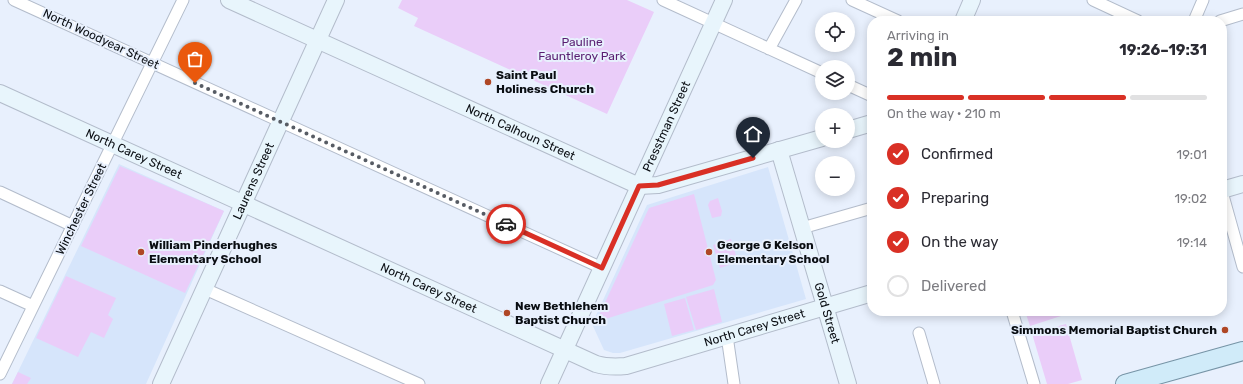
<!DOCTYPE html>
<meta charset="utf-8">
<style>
body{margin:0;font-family:Rubik,sans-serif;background:#f7f7f7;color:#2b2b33;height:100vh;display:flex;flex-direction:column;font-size:15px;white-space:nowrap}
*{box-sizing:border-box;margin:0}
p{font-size:13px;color:#7c7c81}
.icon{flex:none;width:22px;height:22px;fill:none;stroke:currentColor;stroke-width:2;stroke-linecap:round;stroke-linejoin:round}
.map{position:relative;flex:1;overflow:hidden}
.details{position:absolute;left:867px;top:16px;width:360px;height:300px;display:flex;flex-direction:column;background:#fff;border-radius:16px;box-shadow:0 2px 10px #0003}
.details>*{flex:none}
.fabs{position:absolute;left:815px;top:12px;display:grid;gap:8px}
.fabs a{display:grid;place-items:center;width:40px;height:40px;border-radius:50%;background:#fff;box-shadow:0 2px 10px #0003;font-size:20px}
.pin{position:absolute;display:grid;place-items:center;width:34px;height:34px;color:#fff;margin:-41px -17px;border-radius:50% 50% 50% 0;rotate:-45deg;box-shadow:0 0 4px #0007}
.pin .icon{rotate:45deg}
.courier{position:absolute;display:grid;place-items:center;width:40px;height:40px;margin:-20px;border:3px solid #d93025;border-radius:50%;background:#fff;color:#222;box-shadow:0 1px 5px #0007}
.head em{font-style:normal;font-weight:700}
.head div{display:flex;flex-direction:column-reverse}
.head{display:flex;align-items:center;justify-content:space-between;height:68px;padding:0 20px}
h1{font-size:26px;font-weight:700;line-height:30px}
.bar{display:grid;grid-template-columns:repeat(4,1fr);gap:6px 4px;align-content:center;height:48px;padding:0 20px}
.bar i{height:5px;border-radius:3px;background:#e1e1e2}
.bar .current{background:#d93025}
.bar p{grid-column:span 4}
ol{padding:0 20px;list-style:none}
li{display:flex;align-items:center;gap:12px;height:44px}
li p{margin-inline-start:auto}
li .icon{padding:4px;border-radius:50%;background:#d93025;color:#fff;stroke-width:4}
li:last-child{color:#7c7c81}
li i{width:22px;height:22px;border:2px solid #e1e1e2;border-radius:50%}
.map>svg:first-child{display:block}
</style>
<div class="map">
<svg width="1243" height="384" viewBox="0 0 1243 384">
<rect width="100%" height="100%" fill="#e8f0fd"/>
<path fill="#d6e5fb" d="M119,164L224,211L146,384H12Z
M768,167L806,299L620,353H613L604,350L592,324L647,205Z"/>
<path fill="#eacdf9" d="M402,0H627L654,12L607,114L414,26L418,18L398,8Z
M120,166L224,211L185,293L81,246Z
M694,194L716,280L713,285L596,322L649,208Z
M718,198L722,211L721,216L712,218L708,205L710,201Z
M731,239L738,262L720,268L713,245Z
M66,276L116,298L108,315L113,319L104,338L91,332L78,357L36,338Z
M714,289L722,322L696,330L686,297Z
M685,298L694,330L672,336L664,304Z
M1025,311H1060L1061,316L1030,326Z
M1066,324L1082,380L1068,384H1047L1033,337V333Z
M18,372L31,378L27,384H12Z"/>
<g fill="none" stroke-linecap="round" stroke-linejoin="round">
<g stroke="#b3bccb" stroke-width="13">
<path id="street" d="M14,0L602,268
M663,0L822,73
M852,0L898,21
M1093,0L1138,21
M1194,21L1203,0
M1220,21L1243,14
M769,49L796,0
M848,85L872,96
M0,192L73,226
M1222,192L1243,267
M802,228L872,208
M205,289L419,384
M0,291L33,306
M1012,311L1034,384
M919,333L934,384
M727,336L734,384
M0,374L183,0"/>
</g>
<g stroke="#b3bccb" stroke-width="18">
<g id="secondary">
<path id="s1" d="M229,0L639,186L658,185L822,138"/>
<path d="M963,21L972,0"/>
<path id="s2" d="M0,93L596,364C606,367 615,367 626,366L872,293"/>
<path d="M848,130L872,123"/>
<path id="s3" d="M779,150L848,384"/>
<path d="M1222,190L1243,184"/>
<path id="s4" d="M161,384L336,0"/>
<path id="s5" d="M549,384L724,0"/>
</g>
</g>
<g stroke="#7694a6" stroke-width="20">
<path id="primary" d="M1125,384L1243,351"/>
</g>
<use href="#street" stroke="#fff" stroke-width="11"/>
<use href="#secondary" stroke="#e8f5fc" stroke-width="16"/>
<use href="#primary" stroke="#d0ebf9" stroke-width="18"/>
</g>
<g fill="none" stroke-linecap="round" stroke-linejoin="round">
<path stroke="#575c64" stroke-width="4" stroke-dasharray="0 7.2" d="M195,83L506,224"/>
<path stroke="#d93025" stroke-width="5" d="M506,224L602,268L639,186L658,185L753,158"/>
</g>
<g fill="#af4726" stroke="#e8f0fd" stroke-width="1.5">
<circle cx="488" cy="82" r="4"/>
<circle cx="141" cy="252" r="4"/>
<circle cx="709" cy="252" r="4"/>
<circle cx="507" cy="313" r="4"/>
<circle cx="1225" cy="330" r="4"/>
</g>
<g text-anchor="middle" stroke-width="4" stroke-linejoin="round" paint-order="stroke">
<g font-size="12" fill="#090d12" stroke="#e8f0fd">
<text transform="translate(101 39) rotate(25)" y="4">North Woodyear Street</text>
<text dy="4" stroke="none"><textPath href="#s5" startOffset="283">Presstman Street</textPath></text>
<text dy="4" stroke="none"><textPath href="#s1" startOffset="320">North Calhoun Street</textPath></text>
<text dy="4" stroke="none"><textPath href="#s2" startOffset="147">North Carey Street</textPath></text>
<text dy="4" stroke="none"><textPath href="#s4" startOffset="223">Laurens Street</textPath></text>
<text transform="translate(81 209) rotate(-64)" y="4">Winchester Street</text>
<text dy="4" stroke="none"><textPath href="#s2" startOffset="471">North Carey Street</textPath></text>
<text dy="4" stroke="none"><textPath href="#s3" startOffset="170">Gold Street</textPath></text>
<text dy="4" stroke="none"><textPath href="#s2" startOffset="819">North Carey Street</textPath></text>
</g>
<g font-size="12" fill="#591e71" stroke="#e8f0fd">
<text x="582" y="46">Pauline<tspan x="582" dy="14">Fauntleroy Park</tspan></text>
</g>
<g font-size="12" font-weight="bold" fill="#090d12" stroke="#e8f0fd" text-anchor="start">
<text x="496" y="79">Saint Paul<tspan x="496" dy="14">Holiness Church</tspan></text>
<text x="149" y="249">William Pinderhughes<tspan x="149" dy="14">Elementary School</tspan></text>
<text x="717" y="249">George G Kelson<tspan x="717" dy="14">Elementary School</tspan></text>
<text x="515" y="310">New Bethlehem<tspan x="515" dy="14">Baptist Church</tspan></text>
<text x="1217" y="334" text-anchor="end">Simmons Memorial Baptist Church</text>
</g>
</g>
</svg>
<div class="fabs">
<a><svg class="icon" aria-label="locate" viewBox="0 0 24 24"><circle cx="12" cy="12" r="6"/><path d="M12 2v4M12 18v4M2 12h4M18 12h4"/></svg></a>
<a><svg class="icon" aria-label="layers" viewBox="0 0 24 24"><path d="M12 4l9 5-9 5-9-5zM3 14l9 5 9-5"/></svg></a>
<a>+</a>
<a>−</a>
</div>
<div class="pin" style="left:195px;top:83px;background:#ea580c"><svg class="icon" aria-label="bag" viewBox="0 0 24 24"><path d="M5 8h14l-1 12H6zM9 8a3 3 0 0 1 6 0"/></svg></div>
<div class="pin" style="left:753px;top:158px;background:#1f2937"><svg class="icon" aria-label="home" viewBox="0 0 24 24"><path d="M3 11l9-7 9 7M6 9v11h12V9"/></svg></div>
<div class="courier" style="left:506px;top:224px"><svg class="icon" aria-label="car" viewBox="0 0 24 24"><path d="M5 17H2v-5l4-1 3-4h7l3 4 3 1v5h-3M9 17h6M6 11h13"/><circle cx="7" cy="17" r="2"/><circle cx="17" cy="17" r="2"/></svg></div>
<section class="details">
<div class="head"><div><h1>2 min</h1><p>Arriving in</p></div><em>19:26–19:31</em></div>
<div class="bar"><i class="current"></i><i class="current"></i><i class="current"></i><i></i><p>On the way · 210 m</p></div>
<ol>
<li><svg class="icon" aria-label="check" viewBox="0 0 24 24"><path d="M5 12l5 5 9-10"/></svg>Confirmed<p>19:01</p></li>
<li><svg class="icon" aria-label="check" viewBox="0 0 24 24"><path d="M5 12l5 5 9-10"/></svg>Preparing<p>19:02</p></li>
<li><svg class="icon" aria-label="check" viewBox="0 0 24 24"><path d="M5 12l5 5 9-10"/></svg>On the way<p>19:14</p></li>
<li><i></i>Delivered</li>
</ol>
</section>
</div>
